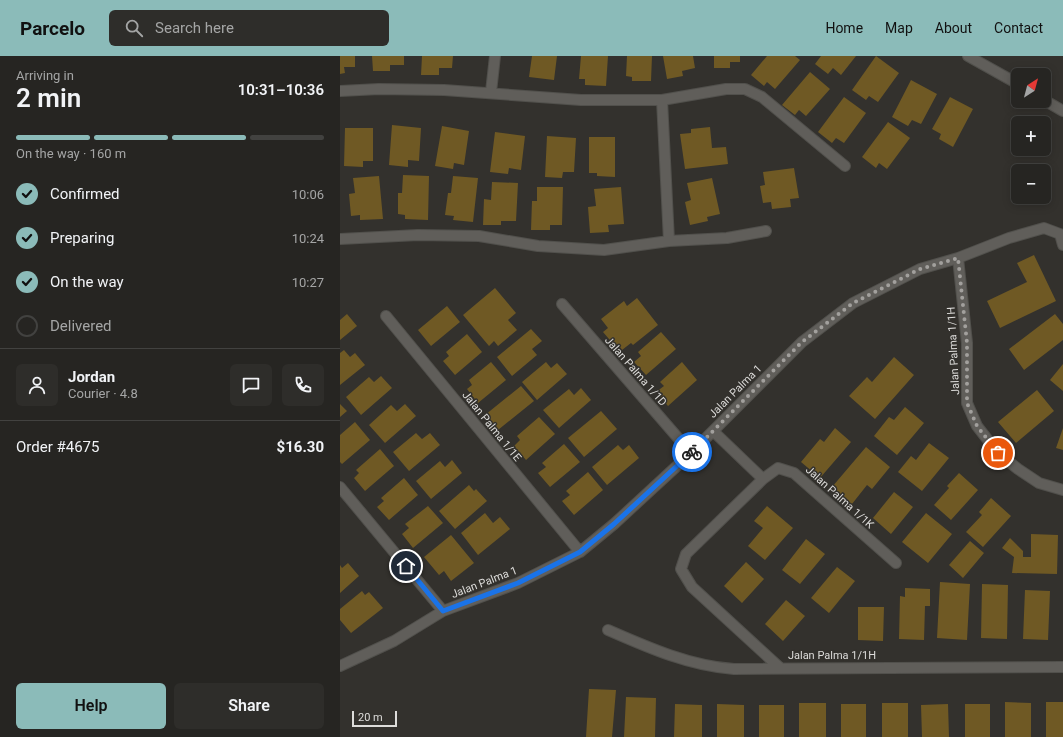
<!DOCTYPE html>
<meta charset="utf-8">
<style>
body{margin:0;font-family:Roboto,sans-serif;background:#2e2d2a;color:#f1f3f6;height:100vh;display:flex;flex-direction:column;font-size:15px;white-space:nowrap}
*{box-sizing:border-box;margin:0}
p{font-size:13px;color:#a4a5a5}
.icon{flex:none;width:22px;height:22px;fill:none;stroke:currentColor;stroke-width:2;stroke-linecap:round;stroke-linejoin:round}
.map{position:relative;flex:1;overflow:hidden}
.panel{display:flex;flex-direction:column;background:#262522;width:340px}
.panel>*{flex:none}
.needle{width:26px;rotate:36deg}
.tools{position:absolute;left:671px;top:12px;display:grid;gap:8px}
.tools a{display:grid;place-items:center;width:40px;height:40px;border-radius:6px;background:#262522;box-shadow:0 2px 10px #0003,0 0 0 1px #424240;font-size:20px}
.scale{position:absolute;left:12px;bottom:10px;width:45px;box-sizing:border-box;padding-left:4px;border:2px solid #dddcda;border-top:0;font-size:11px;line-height:14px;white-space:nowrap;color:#dddcda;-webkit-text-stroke:3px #33312d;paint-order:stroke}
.pin{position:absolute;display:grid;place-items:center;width:34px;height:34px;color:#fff;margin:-17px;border:2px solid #fff;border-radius:50%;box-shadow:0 1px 4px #0007}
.courier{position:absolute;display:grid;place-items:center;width:40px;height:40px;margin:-20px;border:3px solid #1a73e8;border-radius:50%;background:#fff;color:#222;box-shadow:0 1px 5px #0007}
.overview em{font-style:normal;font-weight:600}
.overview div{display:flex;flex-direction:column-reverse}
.overview{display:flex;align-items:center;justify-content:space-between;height:68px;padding:0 16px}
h1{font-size:26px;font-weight:600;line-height:30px}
.bar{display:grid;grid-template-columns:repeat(4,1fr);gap:6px 4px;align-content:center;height:48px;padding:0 16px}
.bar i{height:5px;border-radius:3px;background:#424240}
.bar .current{background:#8bbbb9}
.bar p{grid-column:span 4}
.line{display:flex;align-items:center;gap:10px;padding:0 16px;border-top:1px solid #424240}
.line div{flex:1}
.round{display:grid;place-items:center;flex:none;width:42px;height:42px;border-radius:6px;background:#2e2d2a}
ol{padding:0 16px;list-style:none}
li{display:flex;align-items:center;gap:12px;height:44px}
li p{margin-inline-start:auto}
li .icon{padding:4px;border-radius:50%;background:#8bbbb9;color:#111;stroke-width:4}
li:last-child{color:#a4a5a5}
li i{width:22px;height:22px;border:2px solid #424240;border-radius:50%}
.action{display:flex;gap:8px;margin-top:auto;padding:8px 16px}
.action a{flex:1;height:46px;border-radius:6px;background:#8bbbb9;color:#111;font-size:16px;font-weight:600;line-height:46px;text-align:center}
.action a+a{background:#2e2d2a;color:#f1f3f6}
header{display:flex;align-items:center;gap:24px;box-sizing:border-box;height:56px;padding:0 20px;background:#8bbbb9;color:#111}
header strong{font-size:19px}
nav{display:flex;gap:22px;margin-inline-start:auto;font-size:14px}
.search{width:280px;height:36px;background:#2e2d2a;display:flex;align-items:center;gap:10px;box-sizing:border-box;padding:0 14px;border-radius:6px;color:#a4a5a5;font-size:15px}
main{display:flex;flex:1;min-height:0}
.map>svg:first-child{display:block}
</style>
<header>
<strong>Parcelo</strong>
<div class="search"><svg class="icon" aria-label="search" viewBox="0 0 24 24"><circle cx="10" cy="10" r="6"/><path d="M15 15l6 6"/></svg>Search here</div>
<nav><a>Home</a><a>Map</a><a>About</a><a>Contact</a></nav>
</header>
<main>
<section class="panel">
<div class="overview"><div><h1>2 min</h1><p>Arriving in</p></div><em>10:31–10:36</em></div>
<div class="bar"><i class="current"></i><i class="current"></i><i class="current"></i><i></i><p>On the way · 160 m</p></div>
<ol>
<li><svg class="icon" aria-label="check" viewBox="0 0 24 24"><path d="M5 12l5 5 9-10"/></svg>Confirmed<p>10:06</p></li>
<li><svg class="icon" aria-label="check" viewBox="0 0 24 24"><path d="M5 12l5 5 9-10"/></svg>Preparing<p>10:24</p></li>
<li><svg class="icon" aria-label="check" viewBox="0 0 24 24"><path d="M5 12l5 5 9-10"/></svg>On the way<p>10:27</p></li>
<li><i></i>Delivered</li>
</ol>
<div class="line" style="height:72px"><a class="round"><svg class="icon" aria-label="person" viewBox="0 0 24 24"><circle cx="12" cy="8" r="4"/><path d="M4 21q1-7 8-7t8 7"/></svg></a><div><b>Jordan</b><p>Courier · 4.8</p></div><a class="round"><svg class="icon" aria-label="chat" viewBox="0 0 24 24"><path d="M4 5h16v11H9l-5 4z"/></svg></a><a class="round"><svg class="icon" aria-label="phone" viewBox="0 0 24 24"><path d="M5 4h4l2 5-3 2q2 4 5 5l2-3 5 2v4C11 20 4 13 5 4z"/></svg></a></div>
<div class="line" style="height:52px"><div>Order #4675</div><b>$16.30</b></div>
<div class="action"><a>Help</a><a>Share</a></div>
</section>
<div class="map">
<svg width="723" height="681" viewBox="0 0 723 681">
<rect width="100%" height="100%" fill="#33312d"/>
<path fill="#6f5924" d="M0,0H15V11H4L5,17L0,18Z
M32,0H64V9H50V15H33Z
M82,0H113L112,12H99V19H81Z
M192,0H217L214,24L189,21Z
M241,0H268L266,30L245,29V23H239Z
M287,0H312L311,25H292V21L286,20Z
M323,0H353L355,12L342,15L343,20L327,23Z
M374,0H400V6H390V12H374Z
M427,0H455L460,4L435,33L427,26L424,30L411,19Z
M481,0H516L501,19L493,12L488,18L475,8Z
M536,0L559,17L538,46L529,40L526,44L512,34Z
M470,16L490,33L466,60L459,54L455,59L442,49Z
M571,24L597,38L581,68L572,64L568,70L552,61Z
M504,41L526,57L504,87L496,82L492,87L478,76Z
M610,41L633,53L613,91L599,83L601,78L592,73Z
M548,66L570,82L547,113L539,107L536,112L522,101Z
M52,69L81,72L79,105L68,104V111L49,109Z
M102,70L129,75L124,109L114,107L113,113L95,110Z
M370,71L372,92L386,91L388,108L345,113L340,78L351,77V73Z
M5,72H33V105H23V111L4,110Z
M155,76L185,80L181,114L169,112L168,118L150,116Z
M207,80L236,82L234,116H223L222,122L205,121Z
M249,81H275V121L257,120V117H249Z
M454,112L459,142L450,143L451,151L432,153L431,146L423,147L420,130L425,129L423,116Z
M63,119L89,120L88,164L65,163V159L58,158V137H62Z
M39,120L43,163L20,164V159L11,160L9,138L15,137L13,122Z
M113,120L138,122L133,166L113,164L114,160L105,159L108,137H111Z
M372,122L380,158L367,161L368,165L350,169L345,146L351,144L347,127Z
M152,126L178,127L176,165H161V169H143L144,143L151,144Z
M197,131H223L222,169H210V174H191L192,145H197Z
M281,131L284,168L268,169L269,176L250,177L248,151L256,150L254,133Z
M694,199L716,245L660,272L647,245L687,226L677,207Z
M155,232L176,257L168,264L177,274L158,290L154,285L149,290L123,259Z
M297,242L318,269L293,289L291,287L282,294L278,288L275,290L263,276L268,272L261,263L284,245L287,250Z
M107,250L120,266L91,290L78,274Z
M7,258L17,270L0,284V264Z
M715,258L723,268V284L684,314L669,293Z
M191,273L202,285L192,293L197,299L172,320L157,301Z
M321,276L336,293L306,319L294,306L301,300L298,296Z
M127,278L142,296L115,319L103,305L109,300L106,296Z
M4,294L10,301L15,297L25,309L0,329V297Z
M554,301L574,319L535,363L509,340L527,321L532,326Z
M151,306L166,324L138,347L127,333L132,329L129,324Z
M206,306L211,312L217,307L227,318L197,344L182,326Z
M342,306L357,324L328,350L316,336L324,330L320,326Z
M723,308V335L710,324Z
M41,320L52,332L21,359L6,341L29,321L34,326Z
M181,330L194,345L158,374L145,359Z
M241,332L251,344L219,372L203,354L229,333L234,339Z
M697,334L714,355L676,387L658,366Z
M0,348L7,355L0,361Z
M65,348L76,360L45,387L29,369L51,349L57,355Z
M565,351L584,367L557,399L534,380L549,361L554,364Z
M261,355L277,373L244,401L228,382Z
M199,361L215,378L186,404L174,390L180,384L177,380Z
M15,366L30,384L2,408L0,406V379Z
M495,372L511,386L480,422L461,406L480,383L484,386Z
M723,372V394L716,392Z
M76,377L82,383L90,377L100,389L69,415L53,396Z
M589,387L609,402L582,435L558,416L571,400L576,404Z
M224,388L240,406L210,431L198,417L206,411L202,407Z
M278,389L283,394L289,389L299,402L267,429L252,411Z
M526,391L550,411L532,433L527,429L512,448L492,431Z
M40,393L54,410L25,435L14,422L19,417L16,414Z
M112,404L122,417L91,443L76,425L100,405L105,411Z
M248,416L263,434L234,459L222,445L230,439L226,435Z
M619,417L638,434L611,464L594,449L609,432L607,430Z
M64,422L78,439L49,464L37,451L44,445L41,442Z
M129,429L134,435L136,433L147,445L115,473L99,455Z
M554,436L573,451L551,478L533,462Z
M651,442L671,460L643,491L626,476L642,459L639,456Z
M88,450L103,467L73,492L62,478L69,472L65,468Z
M427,450L453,472L425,504L408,490L423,472L414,465Z
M145,457L153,467L160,461L170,473L138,499L121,477Z
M586,457L612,478L588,507L562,486Z
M691,478L718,479L717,518L672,517L674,501L662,492L670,482L683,495V501H691Z
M111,479L134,507L111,525L104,515L99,519L84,501Z
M466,483L485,498L460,528L442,514Z
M630,485L644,497L623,522L609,509Z
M406,506L424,523L402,547L384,530Z
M8,507L19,520L0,537V509L2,512Z
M497,511L515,525L489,557L471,542Z
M600,526L630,528L627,584L597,582Z
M642,528L668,529L667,583L641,582Z
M565,532L590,533V550H585L584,584L559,583L560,540L565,541Z
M685,534L710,535L708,584L683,583Z
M22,535L25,539L29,536L43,552L11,577L0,564V553Z
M446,544L465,560L443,585L425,568Z
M518,551H544L543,585L518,584Z
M249,633L276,634L272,681H246Z
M286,641L316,642L315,681H284Z
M665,646L691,647V681H665Z
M706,646H723V681H706Z
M459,647H486V681H459Z
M542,647H568V681H542Z
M335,648L362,649V681H334Z
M377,648L404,649V681H377Z
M501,648H526V681H501Z
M608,648L609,681H582L581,649Z
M625,648H650V681H625Z
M419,649H444V681H419Z"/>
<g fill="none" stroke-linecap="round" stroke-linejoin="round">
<g stroke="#51504c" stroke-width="12">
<path id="minor" d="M628,0L678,28
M0,35L39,33L104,34L241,44H322L386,33H405L422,41L505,110
M151,36L155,0
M322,44L329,185
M704,44L723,55
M720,178L723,189
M0,183L78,179L139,180L198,190L264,194L329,185L387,182L426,175
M618,202L627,287V347L637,370L658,397L678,413L699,427L723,434
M222,248L351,397
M46,260L240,496
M373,375L423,423
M0,431L103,555
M268,574C309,592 350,610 394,613L723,611
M0,610L54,585L103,555L178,527L240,496L274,468L351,397L462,286L513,247L580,213L618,202L669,182L704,172L720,178
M439,611L352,531L341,513L346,498L423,423L438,412L454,417L556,507"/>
</g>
<use href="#minor" stroke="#605e5a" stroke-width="10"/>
</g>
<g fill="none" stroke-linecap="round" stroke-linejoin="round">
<path stroke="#a2a09d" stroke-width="4" stroke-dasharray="0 7.2" d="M352,396L462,286L513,247L580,213L618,202L627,287V347L637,370L658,397"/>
<path stroke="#1a73e8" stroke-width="5" d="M66,510L103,555L178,527L240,496L274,468L352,396"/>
</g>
<g text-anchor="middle" stroke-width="3" stroke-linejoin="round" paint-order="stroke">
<g font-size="11" fill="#dddcda" stroke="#33312d">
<text transform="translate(613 295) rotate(-93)" y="4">Jalan Palma 1/1H</text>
<text transform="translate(296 315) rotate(49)" y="4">Jalan Palma 1/1D</text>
<text transform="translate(395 335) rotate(-45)" y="4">Jalan Palma 1</text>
<text transform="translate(152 370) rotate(51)" y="4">Jalan Palma 1/1E</text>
<text transform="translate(500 441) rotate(42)" y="4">Jalan Palma 1/1K</text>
<text transform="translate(144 526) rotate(-21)" y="4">Jalan Palma 1</text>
<text x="492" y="603">Jalan Palma 1/1H</text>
</g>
</g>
</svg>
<div class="tools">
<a><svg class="needle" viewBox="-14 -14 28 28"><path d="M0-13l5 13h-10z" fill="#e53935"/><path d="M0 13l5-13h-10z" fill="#a4a5a5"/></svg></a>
<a>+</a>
<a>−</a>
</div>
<div class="scale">20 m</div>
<div class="pin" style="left:658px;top:397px;background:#ea580c"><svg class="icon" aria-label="bag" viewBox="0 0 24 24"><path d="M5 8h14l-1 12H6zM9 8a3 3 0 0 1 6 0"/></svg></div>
<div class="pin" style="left:66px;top:510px;background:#1f2937"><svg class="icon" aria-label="home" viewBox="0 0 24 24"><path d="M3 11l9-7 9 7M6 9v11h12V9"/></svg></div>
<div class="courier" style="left:352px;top:396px"><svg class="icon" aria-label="bike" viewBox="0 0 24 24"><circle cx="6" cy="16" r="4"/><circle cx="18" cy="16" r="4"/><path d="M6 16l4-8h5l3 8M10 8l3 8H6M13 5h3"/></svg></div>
</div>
</main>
